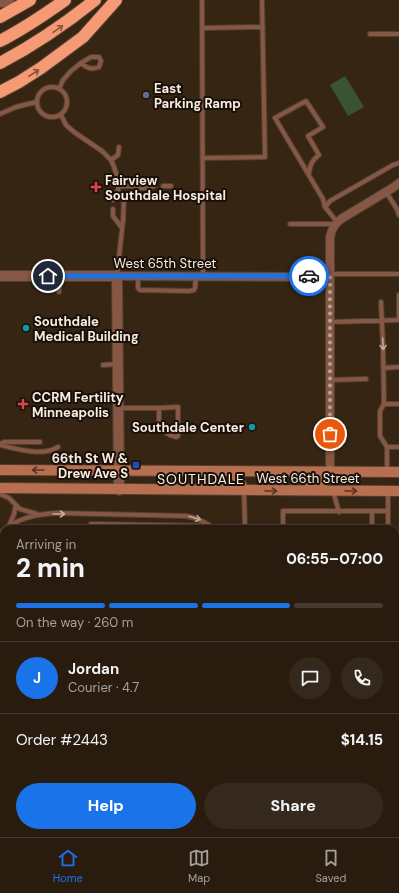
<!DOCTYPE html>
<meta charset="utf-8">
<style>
body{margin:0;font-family:"DM Sans",sans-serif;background:#35291d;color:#f1f3f6;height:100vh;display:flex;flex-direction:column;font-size:15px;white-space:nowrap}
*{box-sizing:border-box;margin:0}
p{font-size:13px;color:#a5a19e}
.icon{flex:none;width:22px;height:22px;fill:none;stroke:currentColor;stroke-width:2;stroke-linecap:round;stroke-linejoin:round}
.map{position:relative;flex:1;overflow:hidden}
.side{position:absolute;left:0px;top:525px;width:399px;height:312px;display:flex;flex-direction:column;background:#291c0f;border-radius:12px 12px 0 0;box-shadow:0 4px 16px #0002,0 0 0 1px #453a2f}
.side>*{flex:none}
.pin{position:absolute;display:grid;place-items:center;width:34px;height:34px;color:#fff;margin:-17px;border:2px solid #fff;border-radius:50%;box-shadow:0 1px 4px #0007}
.courier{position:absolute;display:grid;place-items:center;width:40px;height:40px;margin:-20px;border:3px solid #1a73e8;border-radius:50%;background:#fff;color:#222;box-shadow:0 1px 5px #0007}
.summary em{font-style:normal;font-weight:800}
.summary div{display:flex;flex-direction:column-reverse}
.summary{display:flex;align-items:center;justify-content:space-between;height:68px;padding:0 16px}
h1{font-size:26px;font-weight:800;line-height:30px}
.bar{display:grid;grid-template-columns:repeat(4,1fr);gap:6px 4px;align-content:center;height:48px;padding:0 16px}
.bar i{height:5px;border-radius:3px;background:#453a2f}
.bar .active{background:#1a73e8}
.bar p{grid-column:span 4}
.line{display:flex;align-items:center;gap:10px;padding:0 16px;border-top:1px solid #453a2f}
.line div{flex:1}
.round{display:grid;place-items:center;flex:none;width:42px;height:42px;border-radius:21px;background:#35291d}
.action{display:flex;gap:8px;margin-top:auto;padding:8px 16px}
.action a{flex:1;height:46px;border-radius:24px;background:#1a73e8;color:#fff;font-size:16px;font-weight:800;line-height:46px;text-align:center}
.action a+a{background:#35291d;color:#f1f3f6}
.tabs{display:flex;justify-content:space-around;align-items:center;height:56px;border-top:1px solid #453a2f;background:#291c0f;font-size:11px;color:#a5a19e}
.tabs a{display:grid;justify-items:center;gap:2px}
.tabs .active{color:#1a73e8}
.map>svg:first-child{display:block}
</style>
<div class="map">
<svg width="399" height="837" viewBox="0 0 399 837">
<rect width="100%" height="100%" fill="#372514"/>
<path fill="#395333" d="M345,76L364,107L348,116L330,85Z
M4,535V581L0,577V539Z
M395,824H399V836H321L319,833H395Z"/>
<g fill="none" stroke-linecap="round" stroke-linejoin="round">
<g stroke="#524131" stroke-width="6">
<path id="service" d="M202,0L203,276
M203,28L263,27
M370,34H399
M37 102a15 15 0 1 1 30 0a15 15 0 1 1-30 0Z
M59,89L63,80L71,71L81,63L91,57H99L101,61L99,67C91,70 87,68 81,63
M0,114L16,107L36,102
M61,115L66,125L74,132L102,151L111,160L114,167L119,182L118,191L124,198L123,221L117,275
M203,158L265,157L262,0
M111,160L118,155L119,147
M309,173C310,165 312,160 319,155L308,136L323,127L306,101L275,118L323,199L325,207L337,222
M118,186H139L141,188H150L152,186H154
M139,186L141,184H150L152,186
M163,186H171
M386,192L397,209L399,215
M113,200L118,191
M325,207L330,201L393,165L399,163
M113,209V216L122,228
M290,224H335
M330,274H399
M138,276V288L140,290L189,291L194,290L195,288L196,276
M59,292V276
M381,302L383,346L384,404L380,411V436L387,447V471
M399,320V295
M330,322L399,320
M103,365L117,364
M383,368L399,367
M330,380L366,379
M384,404H399
M118,408H159L178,407V436L176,437L170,435L161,429L159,423V408
M0,444L4,442H40
M0,445C17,449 43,457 58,447
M387,447H399
M244,490L245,529
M333,491L339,512
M388,491V529
M0,494L9,498L20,509L37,514
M91,524L210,526
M9,526L14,514L16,505
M5,529C20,517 39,514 56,513L186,516C199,518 205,523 216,529
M283,529V511H388
M372,529V511
M0,534L4,530
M395,541H399
M395,570L399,571
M395,649L399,645
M395,667L399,663
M395,708L399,712
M0,710L4,706
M0,756L4,760
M0,777L4,781
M395,818H399
M56,833L60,837
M77,833L81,837"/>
</g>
<g stroke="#524131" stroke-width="10">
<path id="minor" d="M0,3H6L10,0
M117,276L330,277
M330,471V237C332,229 334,224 341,219L394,187L399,183"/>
</g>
<g stroke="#524131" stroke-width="12">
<path id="tertiary" d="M0,276H117L119,490"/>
</g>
<g stroke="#524131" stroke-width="12">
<path id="secondary" d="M0,470L399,472
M230,471L237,477L244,490
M310,487C321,484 326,483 330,471
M0,488L399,491"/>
</g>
<g stroke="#524131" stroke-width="14">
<path id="motorway" d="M0,17L30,0
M0,41C23,29 44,15 65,0
M0,63C34,45 65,24 95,0
M0,92L19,82L41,68L83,37L116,0"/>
</g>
<use href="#service" stroke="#855744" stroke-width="4"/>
<use href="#minor" stroke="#855744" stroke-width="8"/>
<use href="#tertiary" stroke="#855744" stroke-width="10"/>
<use href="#secondary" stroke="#b86f50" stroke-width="10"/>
<use href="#motorway" stroke="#f59a74" stroke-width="12"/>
</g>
<defs><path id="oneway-shaft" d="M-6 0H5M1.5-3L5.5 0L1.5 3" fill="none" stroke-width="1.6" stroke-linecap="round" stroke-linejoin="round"/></defs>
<g stroke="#86553e">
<use href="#oneway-shaft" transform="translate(58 29) rotate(-35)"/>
<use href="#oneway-shaft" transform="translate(34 73) rotate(-33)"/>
</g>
<g stroke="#c5a99a">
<use href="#oneway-shaft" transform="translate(383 344) rotate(87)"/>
<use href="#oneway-shaft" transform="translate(59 514)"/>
<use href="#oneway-shaft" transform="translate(195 518) rotate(17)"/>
</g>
<g stroke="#583625">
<use href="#oneway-shaft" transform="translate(38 470) rotate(-180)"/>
<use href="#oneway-shaft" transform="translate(271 491)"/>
<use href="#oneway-shaft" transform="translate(351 491)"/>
</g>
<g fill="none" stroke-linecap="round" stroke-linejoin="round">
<path stroke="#b5a699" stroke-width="4" stroke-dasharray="0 7.2" d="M309,276L330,277V434"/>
<path stroke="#1a73e8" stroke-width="5" d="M48,276H309"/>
</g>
<circle fill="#5c6f8a" stroke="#181009" stroke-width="1.5" cx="146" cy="95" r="4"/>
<g fill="#e0444e" stroke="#181009" stroke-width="1.5">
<path d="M94 181h4v4h4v4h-4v4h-4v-4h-4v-4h4z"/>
<path d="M21 398h4v4h4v4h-4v4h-4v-4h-4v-4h4z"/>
</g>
<g fill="#0f9aa8" stroke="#181009" stroke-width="1.5">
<circle cx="26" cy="328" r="4"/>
<circle cx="252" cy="427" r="4"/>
</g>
<rect fill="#1a4fb4" stroke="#181009" stroke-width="1.5" x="132" y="461" width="8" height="8" rx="2"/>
<g text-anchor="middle" stroke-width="4" stroke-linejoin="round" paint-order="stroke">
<g font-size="13" font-weight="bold" fill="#f9ece1" stroke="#181009" text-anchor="start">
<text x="154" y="93">East<tspan x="154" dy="15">Parking Ramp</tspan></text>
<text x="105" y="185">Fairview<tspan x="105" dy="15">Southdale Hospital</tspan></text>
<text x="34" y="326">Southdale<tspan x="34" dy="15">Medical Building</tspan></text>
<text x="32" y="402">CCRM Fertility<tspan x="32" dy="15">Minneapolis</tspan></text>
<text x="244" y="432" text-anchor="end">Southdale Center</text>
<text x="128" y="463" text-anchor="end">66th St W &amp;<tspan x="128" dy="15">Drew Ave S</tspan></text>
</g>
<g font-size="13" fill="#f9ece1" stroke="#181009">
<text x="165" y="268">West 65th Street</text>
<text x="308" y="483">West 66th Street</text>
</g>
<g font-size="14" letter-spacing="1" fill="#f9ece1" stroke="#181009">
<text x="201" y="484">SOUTHDALE</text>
</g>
</g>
</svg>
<div class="pin" style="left:330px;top:434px;background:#ea580c"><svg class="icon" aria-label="bag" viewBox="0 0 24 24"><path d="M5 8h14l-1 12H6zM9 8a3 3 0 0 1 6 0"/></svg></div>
<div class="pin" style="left:48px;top:276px;background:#1f2937"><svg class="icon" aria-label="home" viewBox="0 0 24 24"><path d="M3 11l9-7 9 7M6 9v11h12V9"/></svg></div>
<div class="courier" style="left:309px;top:276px"><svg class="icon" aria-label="car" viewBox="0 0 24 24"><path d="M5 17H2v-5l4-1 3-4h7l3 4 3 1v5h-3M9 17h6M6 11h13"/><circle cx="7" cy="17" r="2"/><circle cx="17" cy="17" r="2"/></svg></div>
<section class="side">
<div class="summary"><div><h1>2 min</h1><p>Arriving in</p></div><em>06:55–07:00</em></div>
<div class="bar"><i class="active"></i><i class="active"></i><i class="active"></i><i></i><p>On the way · 260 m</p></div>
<div class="line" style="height:72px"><b class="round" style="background:#1a73e8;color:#fff">J</b><div><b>Jordan</b><p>Courier · 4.7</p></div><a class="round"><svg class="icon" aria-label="chat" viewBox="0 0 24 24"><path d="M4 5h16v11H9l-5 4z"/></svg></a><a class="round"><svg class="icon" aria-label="phone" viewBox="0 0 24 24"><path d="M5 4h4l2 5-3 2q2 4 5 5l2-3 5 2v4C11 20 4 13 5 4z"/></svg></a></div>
<div class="line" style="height:52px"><div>Order #2443</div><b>$14.15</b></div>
<div class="action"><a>Help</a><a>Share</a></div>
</section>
</div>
<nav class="tabs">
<a class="active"><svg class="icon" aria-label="home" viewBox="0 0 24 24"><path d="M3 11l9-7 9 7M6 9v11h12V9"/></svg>Home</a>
<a><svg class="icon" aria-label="map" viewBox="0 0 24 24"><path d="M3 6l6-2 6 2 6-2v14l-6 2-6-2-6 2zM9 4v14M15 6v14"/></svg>Map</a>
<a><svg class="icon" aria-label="saved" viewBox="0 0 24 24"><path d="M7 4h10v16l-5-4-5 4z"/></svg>Saved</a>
</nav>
